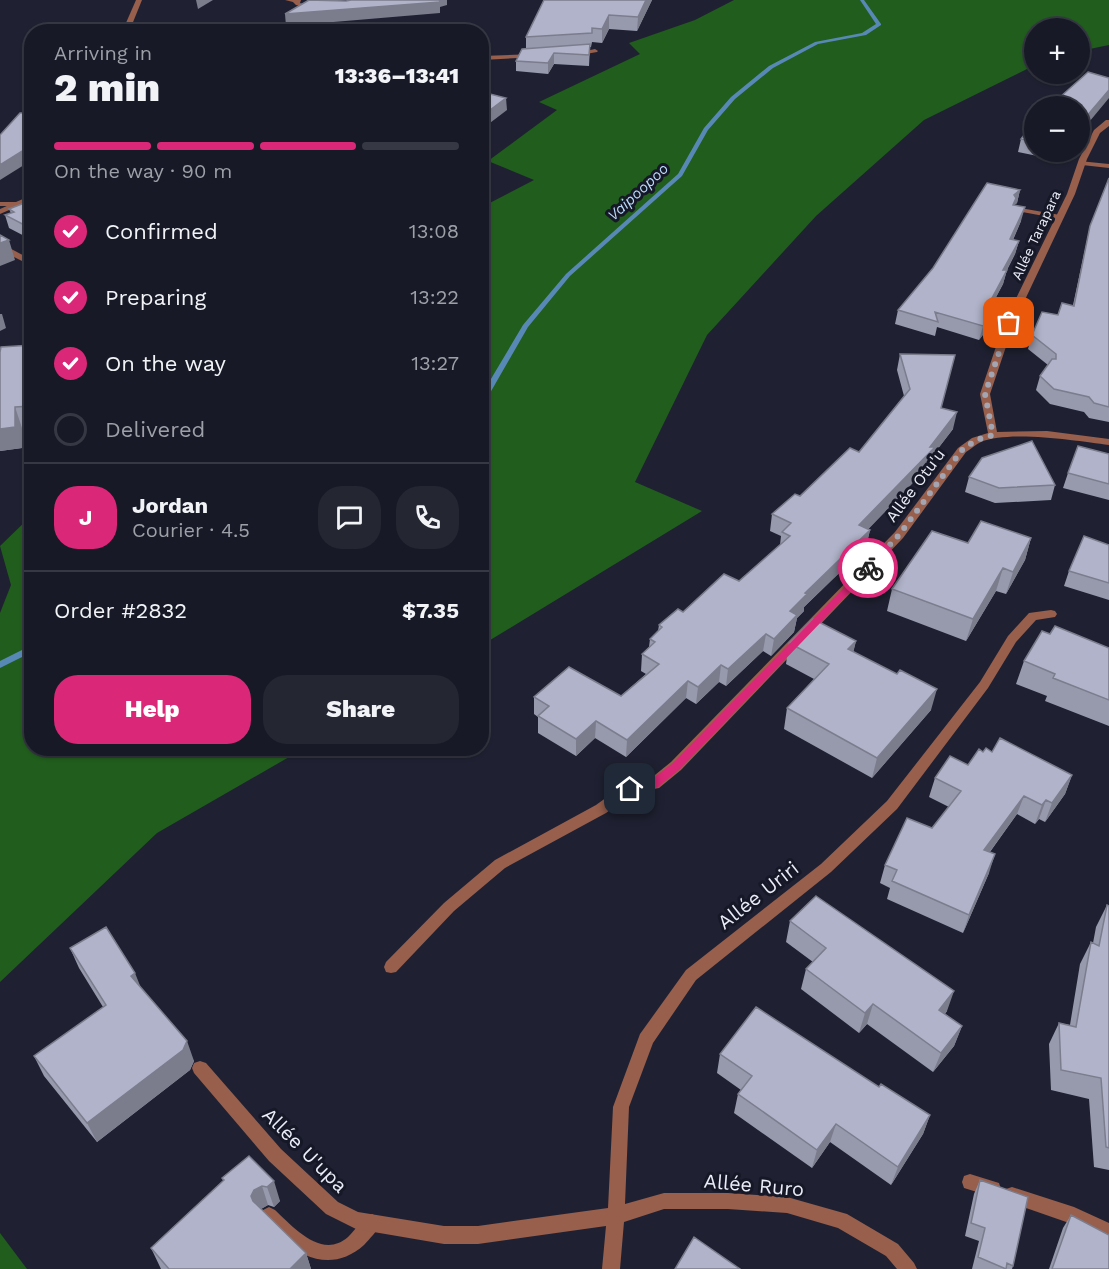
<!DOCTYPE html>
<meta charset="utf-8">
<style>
body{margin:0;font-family:"Work Sans",sans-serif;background:#242632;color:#f1f3f6;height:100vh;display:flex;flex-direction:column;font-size:22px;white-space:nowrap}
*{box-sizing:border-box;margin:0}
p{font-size:20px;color:#9ea0a7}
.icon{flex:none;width:33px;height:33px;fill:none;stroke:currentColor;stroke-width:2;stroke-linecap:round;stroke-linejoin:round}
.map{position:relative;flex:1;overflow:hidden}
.side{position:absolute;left:24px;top:24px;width:465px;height:732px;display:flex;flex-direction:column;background:#171926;border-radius:24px;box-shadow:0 2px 4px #0004,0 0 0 2px #363843}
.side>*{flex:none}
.buttons{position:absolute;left:1024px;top:18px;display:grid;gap:12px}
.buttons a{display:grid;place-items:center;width:66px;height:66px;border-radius:50%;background:#171926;box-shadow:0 2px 4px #0004,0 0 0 2px #363843;font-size:30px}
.pin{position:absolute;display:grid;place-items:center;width:51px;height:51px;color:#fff;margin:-26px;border-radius:12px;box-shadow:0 3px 9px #0006}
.courier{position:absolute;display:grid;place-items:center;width:60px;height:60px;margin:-30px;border:4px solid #db2777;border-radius:50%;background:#fff;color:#222;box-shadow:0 2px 8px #0007}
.summary em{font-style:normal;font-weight:800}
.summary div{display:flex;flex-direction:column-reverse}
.summary{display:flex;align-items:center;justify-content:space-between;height:102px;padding:0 30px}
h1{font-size:39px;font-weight:800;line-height:45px}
.bar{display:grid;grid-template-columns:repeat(4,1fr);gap:9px 6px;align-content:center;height:72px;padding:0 30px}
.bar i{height:8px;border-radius:4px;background:#363843}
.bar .current{background:#db2777}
.bar p{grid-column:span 4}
.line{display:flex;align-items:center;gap:15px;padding:0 30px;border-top:2px solid #363843}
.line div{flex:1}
.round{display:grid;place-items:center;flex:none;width:63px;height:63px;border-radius:24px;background:#242632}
ol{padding:0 30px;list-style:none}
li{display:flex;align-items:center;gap:18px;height:66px}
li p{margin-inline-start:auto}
li .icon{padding:6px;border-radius:50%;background:#db2777;color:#fff;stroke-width:4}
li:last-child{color:#9ea0a7}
li i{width:33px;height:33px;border:3px solid #363843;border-radius:50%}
.cta{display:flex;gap:12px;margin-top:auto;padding:12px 30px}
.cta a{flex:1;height:69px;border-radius:24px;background:#db2777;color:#fff;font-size:24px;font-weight:800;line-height:69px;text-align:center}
.cta a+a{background:#242632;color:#f1f3f6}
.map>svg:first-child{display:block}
</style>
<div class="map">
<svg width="1109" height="1269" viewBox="0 0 1109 1269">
<rect width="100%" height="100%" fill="#1f2132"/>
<path fill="#215d1d" d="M734,0H1109V45L1080,51V28H1035V65L924,120L816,216L707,335L635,482L702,511L482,645V207L534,180L488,161L557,110L539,102L640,54L629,43L695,20Z
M31,516L32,748L303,749L157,833L0,982V613L11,585L0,546Z
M0,1233L27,1269H0Z"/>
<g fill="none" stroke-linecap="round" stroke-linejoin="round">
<path fill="#5889b6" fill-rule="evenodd" d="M860,0H864L881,24V25L866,35L818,44L773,68L735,99L708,130L682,176L570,276L528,327L486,400L482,402V394L523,325L566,274L678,174L704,128L731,97L769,66L815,42L862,33L876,24Z
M32,645V652L0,668V661Z"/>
<path fill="#975f4c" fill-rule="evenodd" d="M285,0H299L300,1L297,3Z
M595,49L598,51L597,52L575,56L572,54Z
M534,54L536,55V57L482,60V56Z
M1079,161L1109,164V168L1082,165L1078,163Z
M0,202H17L21,204L17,206H0Z
M1014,207L1060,215L1064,217L1060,219L1017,211L1013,209Z
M0,243L32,260V266L0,250Z
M970,1174L999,1183L1001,1189L999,1195L993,1197L964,1188L962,1182L964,1176Z
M1012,1187L1074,1207L1109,1223V1241L1072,1224L1006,1201L1004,1195L1006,1189Z
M269,1207L275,1210C293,1227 322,1260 348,1237C356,1229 362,1219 372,1214L378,1217L381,1223C377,1232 370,1238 364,1245C337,1269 308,1262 282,1240C274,1233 264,1226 260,1216L263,1210Z"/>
<path fill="#975f4c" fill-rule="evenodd" d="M136,0H142L129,32H122Z
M294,0H301L300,3L318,8L315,10L296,5L293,2Z
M1106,120H1109V126L1100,133L1087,159L1075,194L1014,323L990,394L997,432L1047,431L1109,439V445C1077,441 1011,430 981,442C976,444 971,449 966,452L903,538L681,770L659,788L633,793L606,813L505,868L454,911L396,972L391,973L386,972L384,967L386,962L444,903L495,860L596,805L625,784L650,779L671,762L895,532L958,448L972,438L988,433L980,394L1004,323L1067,194L1079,159L1094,130Z
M32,195V200L0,214V209Z
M1051,610L1055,611L1057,614L1055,617L1036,620L1016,642L988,688L897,809L831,872L696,980L653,1043L629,1107L625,1204L664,1193H728L787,1197L847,1214L898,1244L914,1263L917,1269H897L886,1256L838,1228L787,1213L728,1209H664L624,1222L620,1269H602L606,1226L478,1244H444L356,1229L326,1214L269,1161L194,1073L192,1068L194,1063L200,1061L206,1063L281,1149L338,1202L358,1212L444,1226H478L608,1208L613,1107L640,1034L686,970L821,864L887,801L980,682L1008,636L1029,613Z"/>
</g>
<path fill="#979aad" d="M544,0H654H652L637,31L609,29L602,43L592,42L591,47H590L589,66L554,64L548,74L516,71V61L526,49V37Z
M1035,121V152H1064L1057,160L1018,152L1021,139Z
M1109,178V422L1089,418L1084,412L1050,404L1036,390L1040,376L1048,365L1028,349L1032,335L1058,315L1073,305L1087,240L1090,226Z
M1020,190L1017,203L1014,205L1021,221L1013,240L1019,241L1015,254L1007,270L1003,284L994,301L1001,302L997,316L979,340L937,327L935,336L895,324L898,310Z
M32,200V240L9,228L5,215L11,213L9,209Z
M32,345V427L22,428V448L0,451V457V352Z
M900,354L942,408L953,429L933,455L931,464L868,529L870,530L866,547L804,607V611L797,618L794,632L771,656L763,651L726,686L719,682L696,704L686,698L626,757L595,738L576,756L538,733V717L534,714V697L621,696L646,674L641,671L642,654L649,647L650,639L658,631L659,625L739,581L780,545L781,536L770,531L772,514L800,496L859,452L904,396L897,370Z
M1109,454V500L1063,488L1068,473Z
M969,477L1055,485L1051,500L995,503L965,492Z
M1031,538L1025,560L1006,594L996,591L966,641L887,611L892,589L968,543Z
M1109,545V600L1064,586L1069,571Z
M1050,634L1109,648V726L1045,701L1047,696L1016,684L1024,661Z
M856,641L853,652L931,710L872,778L784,729L787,708L814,679L786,664L789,643Z
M983,752H992L1072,775L1065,794L1045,822L1039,819L1035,824L1017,814L990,852L989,873L963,933L887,899L890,888L880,883L885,865L932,828L949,807L929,797L935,778L968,765Z
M1107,905L1109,906V1170L1094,1167L1089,1099L1051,1090L1049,1044L1059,1023L1070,1025L1080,964L1091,942L1093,943L1096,927Z
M790,921L947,1011L945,1014L962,1026L954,1046L933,1072L867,1024L859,1033L801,989L806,969L813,962L786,942Z
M70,948L141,988L194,1061L190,1070L97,1142L44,1076L34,1056L103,1007L79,968Z
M720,1054L879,1087L930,1115L923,1134L891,1185L830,1142L812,1168L734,1113L738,1094L741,1090L717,1073Z
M249,1156L280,1201L274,1207L268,1205L261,1209L306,1253L311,1269H161L151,1248L223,1181L222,1178Z
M980,1180L1013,1266L1012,1269H972L979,1241L965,1236L974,1194Z
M1071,1215L1109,1269H1049L1063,1228Z"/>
<path fill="#7b7d8d" d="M196,0H213L198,9Z
M437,0H447V5L440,7V13L286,26L285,14Z
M646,0H652L637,31L638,17Z
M609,15V29L602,43V29Z
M554,53V64L548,74V63Z
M1109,90V98L1080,133V124Z
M506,98L507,110L482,129V116Z
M32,145V160L0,180V165Z
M1059,152H1064L1057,160Z
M1020,190L1017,203L1012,207L1014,195Z
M1025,207L1021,221L1007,253L1010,239Z
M9,240L15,260L0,266V243Z
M1019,241L1015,254L1000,283L1003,270Z
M1007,270L1003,284L987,314L991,300Z
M1001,302L997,316L979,340L983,326Z
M0,314H2L6,328L0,331Z
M15,407L22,428V448L0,451V457V429Z
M957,412L953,429L933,455L931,464L856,542L859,525L930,447Z
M870,530L866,547L804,607V611L797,618L794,632L771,656L774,639L790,611L805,593Z
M1031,538L1025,560L1006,594L1013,572Z
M1003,568L996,591L966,641L973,619Z
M766,634L763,651L726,686L728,669Z
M856,641L851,662L848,649Z
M721,665L719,682L696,704L698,687Z
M688,681L686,698L626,757L627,740Z
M937,689L931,710L872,778L877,758Z
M596,721L595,738L576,756V739Z
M1072,775L1065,794L1045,822L1052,803Z
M1024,796L1017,814L978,868L984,850Z
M1046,800L1039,819L1035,824L1042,805Z
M995,854L989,873L963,933L969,915Z
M135,973L143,993L131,976Z
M954,991L947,1011L932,1030L939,1010Z
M873,1004L867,1024L859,1033L865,1013Z
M962,1026L954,1046L933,1072L941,1053Z
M187,1041L194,1061L190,1070L97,1142L87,1123Z
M930,1115L923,1134L891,1185L898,1167Z
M836,1124L830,1142L812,1168L817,1150Z
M274,1181L280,1201L274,1207L267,1187Z
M262,1186L268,1205L261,1209L258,1215L251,1196L254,1190Z
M306,1253L311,1269H290Z"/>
<path fill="#b0b3c9" stroke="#7b7d8d" stroke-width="1.5" d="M309,0L346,1L351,0H439L440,2L285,14Z
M544,0H646L638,17L609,15L602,29L592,28V33L526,37Z
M590,44L589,55L554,53L548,63L516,61L522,49Z
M1088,72L1109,78V90L1080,124V106H1047L1055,97L1059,98Z
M482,92L506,98L482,116Z
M20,113H32V145L0,165V135Z
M1035,121V142L1021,139Z
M1109,178V407L1094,403L1089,397L1054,389L1040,376L1052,359H1056V354L1032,335L1042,312L1058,315L1062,303L1074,306L1090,226Z
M987,183L1020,190L1014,195L1016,198L1013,205L1025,207L1010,239L1019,241L1003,270H1007L991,300L1001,302L983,326L935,312L938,322L898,310L933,268Z
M32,200V229L5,215L14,212L9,209Z
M0,235L9,240L0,243Z
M32,345V406L15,407V427L0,429V352L1,347Z
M900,354L955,355L941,408L957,412L930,447H935L859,525L870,530L805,593L807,594L790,611L797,615L774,639L766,634L728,669L721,665L698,687L688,681L627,740L596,721L576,739L538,716L549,706L534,697L569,667L621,696L659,664L642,654L655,642L650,639L662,627L659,625L678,609L683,612L724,574L739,581L790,536L782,532L791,523L772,514L795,494L800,496L850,448L859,452L910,389Z
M1032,441L1055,485L999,488L969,477L982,458Z
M1078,446L1109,454V484L1068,473Z
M981,521L1031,538L1013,572L1003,568L973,619L892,589L932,531L968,543Z
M1084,536L1109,545V583L1069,571Z
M813,619L856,641L848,649L897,674L900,670L937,689L877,758L787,708L829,664L789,643Z
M1055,626L1109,648V700L1053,678L1055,674L1024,661L1042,631L1050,634Z
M1000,738L1072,775L1052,803L1046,800L1042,805L1024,796L984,850L995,854L969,915L892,881L897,870L885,865L907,818L932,828L961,791L935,778L950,756L968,765L979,749L983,752L986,748L992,752Z
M816,896L954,991L939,1010L962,1026L941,1053L873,1004L865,1013L806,969L826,948L790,921Z
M1107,905L1109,906V1148L1106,1147L1101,1078L1061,1070L1059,1023L1076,1027L1091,942L1099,946Z
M106,927L135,973L131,976L187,1041L183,1050L87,1123L34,1056L106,1005L70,948Z
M756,1007L879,1087L881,1084L930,1115L898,1167L836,1124L817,1150L738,1094L752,1076L720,1054Z
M249,1156L274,1181L267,1187L262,1186L254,1190L251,1196L253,1201L306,1253L290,1269H169L151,1248L224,1180L222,1178Z
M980,1180L1028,1197L1013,1266L1007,1263L1006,1269L978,1257L985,1228L971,1223Z
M1071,1215L1109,1235V1269H1052Z
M694,1237L740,1269H675Z"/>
<path fill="#db2777" d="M865,566L873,568L680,769L658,787L627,792V786L651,780L673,763Z"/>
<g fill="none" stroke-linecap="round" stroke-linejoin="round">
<path stroke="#a3a5b2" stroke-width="6" stroke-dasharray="0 10.8" d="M868,568L899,535L962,450L976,440L993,435L985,394L1009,323"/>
</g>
<g text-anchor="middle" stroke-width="6" stroke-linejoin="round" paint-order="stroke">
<g font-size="14" fill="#eaecf7" stroke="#161827">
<text transform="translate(1036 235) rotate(-65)" y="5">Allée Tarapara</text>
</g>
<g font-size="15" font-style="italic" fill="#badbfc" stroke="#161827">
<text transform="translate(638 192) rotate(-43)" y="5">Vaipoopoo</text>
</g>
<g font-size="16" fill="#eaecf7" stroke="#161827">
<text transform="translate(915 485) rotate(-53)" y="6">Allée Otu'u</text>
</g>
<g font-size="20" fill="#eaecf7" stroke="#161827">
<text transform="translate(758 895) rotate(-38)" y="7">Allée Uriri</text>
<text transform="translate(305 1150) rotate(45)" y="7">Allée U'upa</text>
<text transform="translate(754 1185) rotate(5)" y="7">Allée Ruro</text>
</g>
</g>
</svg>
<div class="buttons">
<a>+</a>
<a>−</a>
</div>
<div class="pin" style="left:1009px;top:323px;background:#ea580c"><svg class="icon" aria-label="bag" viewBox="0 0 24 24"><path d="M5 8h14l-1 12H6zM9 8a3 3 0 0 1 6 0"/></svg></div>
<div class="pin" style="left:630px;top:789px;background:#1f2937"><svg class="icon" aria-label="home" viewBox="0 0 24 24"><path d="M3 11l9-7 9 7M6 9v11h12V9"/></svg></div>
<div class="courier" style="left:868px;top:568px"><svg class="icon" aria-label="bike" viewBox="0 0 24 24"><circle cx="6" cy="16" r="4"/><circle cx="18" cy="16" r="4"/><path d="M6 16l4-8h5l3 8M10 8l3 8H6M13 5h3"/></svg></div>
<section class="side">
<div class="summary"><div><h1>2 min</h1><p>Arriving in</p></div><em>13:36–13:41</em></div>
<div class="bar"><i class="current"></i><i class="current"></i><i class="current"></i><i></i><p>On the way · 90 m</p></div>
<ol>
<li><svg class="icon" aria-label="check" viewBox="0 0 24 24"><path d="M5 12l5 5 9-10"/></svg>Confirmed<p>13:08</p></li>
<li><svg class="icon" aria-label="check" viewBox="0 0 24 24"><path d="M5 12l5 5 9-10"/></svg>Preparing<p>13:22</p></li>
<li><svg class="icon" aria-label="check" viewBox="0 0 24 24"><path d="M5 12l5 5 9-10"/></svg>On the way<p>13:27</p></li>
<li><i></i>Delivered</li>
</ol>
<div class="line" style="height:108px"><b class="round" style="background:#db2777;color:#fff">J</b><div><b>Jordan</b><p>Courier · 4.5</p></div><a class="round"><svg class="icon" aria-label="chat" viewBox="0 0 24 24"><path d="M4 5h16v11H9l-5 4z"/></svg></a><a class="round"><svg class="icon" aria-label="phone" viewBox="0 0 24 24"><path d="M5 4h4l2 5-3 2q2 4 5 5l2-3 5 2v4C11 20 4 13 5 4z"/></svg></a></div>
<div class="line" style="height:78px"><div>Order #2832</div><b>$7.35</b></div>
<div class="cta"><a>Help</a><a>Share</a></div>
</section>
</div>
